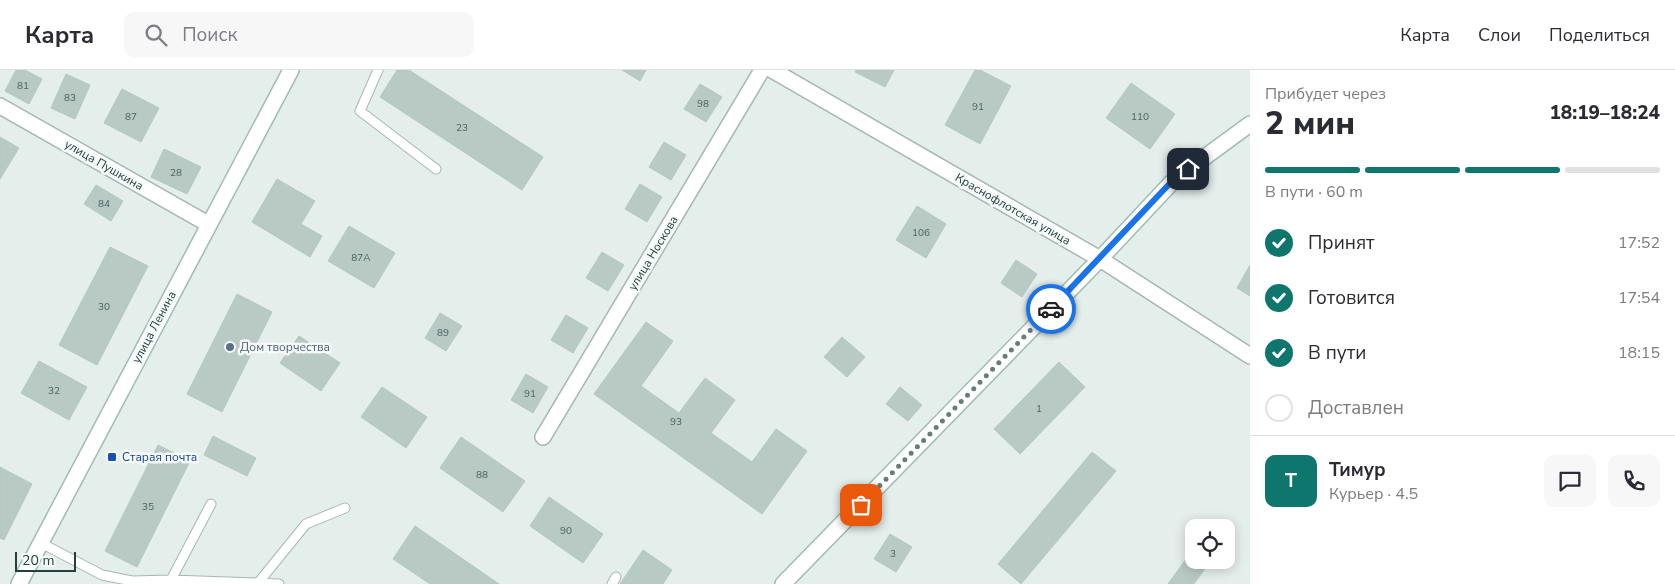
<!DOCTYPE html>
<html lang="ru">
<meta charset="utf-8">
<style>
body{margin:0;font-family:"Nunito Sans",sans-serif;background:#f7f7f7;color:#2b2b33;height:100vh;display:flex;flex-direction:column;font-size:19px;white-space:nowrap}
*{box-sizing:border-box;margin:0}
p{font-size:16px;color:#7c7c81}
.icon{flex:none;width:28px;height:28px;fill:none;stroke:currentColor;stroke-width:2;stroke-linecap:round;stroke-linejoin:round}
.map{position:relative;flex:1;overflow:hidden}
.details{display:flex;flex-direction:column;background:#fff;width:425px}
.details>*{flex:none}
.buttons{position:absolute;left:1185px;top:449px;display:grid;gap:10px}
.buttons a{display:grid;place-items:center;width:50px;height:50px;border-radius:10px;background:#fff;box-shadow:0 2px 12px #0003;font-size:25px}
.scale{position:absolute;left:15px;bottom:12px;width:61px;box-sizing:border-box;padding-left:5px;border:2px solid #22413d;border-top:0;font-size:14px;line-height:18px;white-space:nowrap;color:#22413d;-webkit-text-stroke:4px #f5faf8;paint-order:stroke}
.pin{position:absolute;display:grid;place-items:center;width:42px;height:42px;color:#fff;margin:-21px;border-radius:10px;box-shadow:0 2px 8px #0006}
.courier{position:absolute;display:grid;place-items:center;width:50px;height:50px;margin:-25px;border:4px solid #1a73e8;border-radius:50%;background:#fff;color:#222;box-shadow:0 1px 6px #0007}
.headline em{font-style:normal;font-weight:800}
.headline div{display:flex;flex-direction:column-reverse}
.headline{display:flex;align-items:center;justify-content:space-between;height:85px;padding:0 15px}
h1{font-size:32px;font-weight:800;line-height:38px}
.bar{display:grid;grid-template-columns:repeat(4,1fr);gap:8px 5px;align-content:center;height:60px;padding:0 15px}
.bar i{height:6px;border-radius:4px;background:#e1e1e2}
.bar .current{background:#0f766e}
.bar p{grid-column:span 4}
.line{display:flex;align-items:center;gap:12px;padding:0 15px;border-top:1px solid #e1e1e2}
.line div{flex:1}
.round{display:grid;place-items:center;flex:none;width:52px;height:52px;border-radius:10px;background:#f7f7f7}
ol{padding:0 15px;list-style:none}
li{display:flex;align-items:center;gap:15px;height:55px}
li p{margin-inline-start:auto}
li .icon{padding:5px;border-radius:50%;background:#0f766e;color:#fff;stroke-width:4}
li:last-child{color:#7c7c81}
li i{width:28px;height:28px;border:2px solid #e1e1e2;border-radius:50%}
header{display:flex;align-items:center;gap:30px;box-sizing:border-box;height:70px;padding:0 25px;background:#fff;border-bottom:1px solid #e1e1e2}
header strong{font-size:24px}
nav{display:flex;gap:28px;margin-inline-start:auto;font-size:18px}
.search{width:350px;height:45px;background:#f7f7f7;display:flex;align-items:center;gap:12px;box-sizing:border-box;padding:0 18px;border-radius:10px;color:#7c7c81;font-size:19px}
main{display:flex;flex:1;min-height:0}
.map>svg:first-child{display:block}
</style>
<header>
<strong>Карта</strong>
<div class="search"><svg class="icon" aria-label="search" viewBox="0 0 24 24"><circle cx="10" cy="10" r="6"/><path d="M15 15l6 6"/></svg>Поиск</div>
<nav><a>Карта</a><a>Слои</a><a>Поделиться</a></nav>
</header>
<main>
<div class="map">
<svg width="1250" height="514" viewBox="0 0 1250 514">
<rect width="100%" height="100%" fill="#e4eeeb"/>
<path fill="#b9c9c4" stroke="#b5c8c3" d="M16,0H25L42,9L29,34L5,21Z
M397,0H409L543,87L522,120L380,27Z
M622,0H646L640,11Z
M856,0H894L885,17L855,2Z
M975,0H980L1011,16L980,74L945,55Z
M66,4L90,15L75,49L51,38Z
M1131,13L1175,44L1150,79L1106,48Z
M700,14L722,27L706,52L684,39Z
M122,19L159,38L141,72L104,53Z
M0,67L19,78L0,109Z
M664,72L686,85L671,110L649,97Z
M164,79L201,97L187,124L151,107Z
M277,109L315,131L301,154L322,166L310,187L252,152Z
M640,114L662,127L647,152L625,139Z
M96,115L123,131L111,151L84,134Z
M917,136L946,154L926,188L896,170Z
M349,156L395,183L374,218L328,191Z
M110,177L148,196L97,295L59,275Z
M602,182L624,195L608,221L586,208Z
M1016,190L1037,204L1022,227L1001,213Z
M1250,195V226L1237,218Z
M237,224L272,242L222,342L187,324Z
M440,243L462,256L446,281L425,268Z
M566,245L588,258L573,283L551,270Z
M646,252L673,271L641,316L679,343L705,308L735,330L711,363L752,392L776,359L807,381L762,444L594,324Z
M299,266L340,293L321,321L280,293Z
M842,267L865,287L847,307L824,287Z
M39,291L87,317L69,350L21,323Z
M1059,292L1085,317L1020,384L994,359Z
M526,304L548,317L533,343L511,330Z
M382,317L427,347L406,378L361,347Z
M900,317L922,335L908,351L886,334Z
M213,366L256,388L247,406L204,385Z
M461,367L525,411L503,442L440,398Z
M158,375L190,391L137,497L105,481Z
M1092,382L1116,401L1021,514L998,494Z
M0,397L32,414L4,470L0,468Z
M549,427L603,464L583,493L530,456Z
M415,456L499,514H430L393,489Z
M890,464L912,477L896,502L874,489Z
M1194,478V490H1211L1194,514H1168Z
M643,480L672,500L663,514H620Z"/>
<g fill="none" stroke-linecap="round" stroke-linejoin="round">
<g stroke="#a6b7b3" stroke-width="11">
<path id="service" d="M378,0L360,41L436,99
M41,473L102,505L132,511L171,510L211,434
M171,510L258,513L306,454L345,438
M258,513L279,514
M612,514L616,507"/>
</g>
<g stroke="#a6b7b3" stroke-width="18">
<path id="minor" d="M0,36L208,154
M543,367L762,0"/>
</g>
<g stroke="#a6b7b3" stroke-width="18">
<path id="tertiary" d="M772,0L1100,189L1250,286"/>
</g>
<g stroke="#a1bbb5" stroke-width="18">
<path id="secondary" d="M19,514L291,0
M783,514L1100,189L1175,109L1250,54"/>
</g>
<use href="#service" stroke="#fff" stroke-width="9"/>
<use href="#minor" stroke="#fff" stroke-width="15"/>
<use href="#tertiary" stroke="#fff" stroke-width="15"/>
<use href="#secondary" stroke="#fff" stroke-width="15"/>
</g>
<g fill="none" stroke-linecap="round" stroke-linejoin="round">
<path stroke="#667e7a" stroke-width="5" stroke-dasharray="0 9" d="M861,435L1051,239"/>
<path stroke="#1a73e8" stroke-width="6" d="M1051,239L1174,109L1188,99"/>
</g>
<circle fill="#5c6f8a" stroke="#f5faf8" stroke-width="2" cx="230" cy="277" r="5"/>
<rect fill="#1a4fb4" stroke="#f5faf8" stroke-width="2" x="107" y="382" width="10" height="10" rx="2.5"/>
<g text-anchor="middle" stroke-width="5" stroke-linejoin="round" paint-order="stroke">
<g font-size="10" fill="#48635f">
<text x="23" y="19">81</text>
<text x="70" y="31">83</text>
<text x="703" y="37">98</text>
<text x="978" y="40">91</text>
<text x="131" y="50">87</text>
<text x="1140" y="50">110</text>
<text x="462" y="61">23</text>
<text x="176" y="106">28</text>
<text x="104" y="137">84</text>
<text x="921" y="166">106</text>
<text x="361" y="191">87А</text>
<text x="104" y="240">30</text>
<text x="443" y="266">89</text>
<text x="54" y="324">32</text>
<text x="530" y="327">91</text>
<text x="1039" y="342">1</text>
<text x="676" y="355">93</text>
<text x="482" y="408">88</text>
<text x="148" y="440">35</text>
<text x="566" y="464">90</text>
<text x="893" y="487">3</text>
</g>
<g font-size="12" fill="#22413d" stroke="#f5faf8">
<text transform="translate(104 95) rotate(30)" y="4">улица Пушкина</text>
<text transform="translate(1013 139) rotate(30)" y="4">Краснофлотская улица</text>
<text transform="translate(653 183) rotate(-59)" y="4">улица Носкова</text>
<text transform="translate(154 257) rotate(-62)" y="4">улица Ленина</text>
</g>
<g font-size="12" fill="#4e5e75" stroke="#f5faf8" text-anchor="start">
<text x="240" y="281">Дом творчества</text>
</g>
<g font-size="12" fill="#164399" stroke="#f5faf8" text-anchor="start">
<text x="122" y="391">Старая почта</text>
</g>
</g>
</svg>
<div class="buttons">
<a><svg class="icon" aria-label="locate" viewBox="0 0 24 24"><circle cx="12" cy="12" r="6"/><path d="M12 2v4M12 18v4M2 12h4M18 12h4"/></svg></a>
</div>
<div class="scale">20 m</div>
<div class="pin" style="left:861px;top:435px;background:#ea580c"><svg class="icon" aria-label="bag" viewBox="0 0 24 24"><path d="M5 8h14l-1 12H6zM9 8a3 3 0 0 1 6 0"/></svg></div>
<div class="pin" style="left:1188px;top:99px;background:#1f2937"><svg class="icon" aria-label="home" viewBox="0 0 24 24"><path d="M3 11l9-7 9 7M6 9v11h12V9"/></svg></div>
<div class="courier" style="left:1051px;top:239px"><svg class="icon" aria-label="car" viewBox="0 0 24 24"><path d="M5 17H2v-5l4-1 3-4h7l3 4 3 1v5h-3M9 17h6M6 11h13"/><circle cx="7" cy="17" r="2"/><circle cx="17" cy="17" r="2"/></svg></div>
</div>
<section class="details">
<div class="headline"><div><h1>2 мин</h1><p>Прибудет через</p></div><em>18:19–18:24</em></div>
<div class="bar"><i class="current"></i><i class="current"></i><i class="current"></i><i></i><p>В пути · 60 m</p></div>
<ol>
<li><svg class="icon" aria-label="check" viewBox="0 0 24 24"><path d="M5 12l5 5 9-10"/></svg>Принят<p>17:52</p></li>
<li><svg class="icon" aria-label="check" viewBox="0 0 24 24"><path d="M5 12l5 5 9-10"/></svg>Готовится<p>17:54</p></li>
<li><svg class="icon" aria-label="check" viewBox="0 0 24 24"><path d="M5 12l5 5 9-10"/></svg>В пути<p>18:15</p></li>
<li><i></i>Доставлен</li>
</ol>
<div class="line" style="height:90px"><b class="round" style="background:#0f766e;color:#fff">Т</b><div><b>Тимур</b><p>Курьер · 4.5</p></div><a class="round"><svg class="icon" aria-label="chat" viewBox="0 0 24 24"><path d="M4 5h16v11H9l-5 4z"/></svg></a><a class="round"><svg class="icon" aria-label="phone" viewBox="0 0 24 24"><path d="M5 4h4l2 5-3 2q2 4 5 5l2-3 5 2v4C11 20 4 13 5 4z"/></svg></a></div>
</section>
</main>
